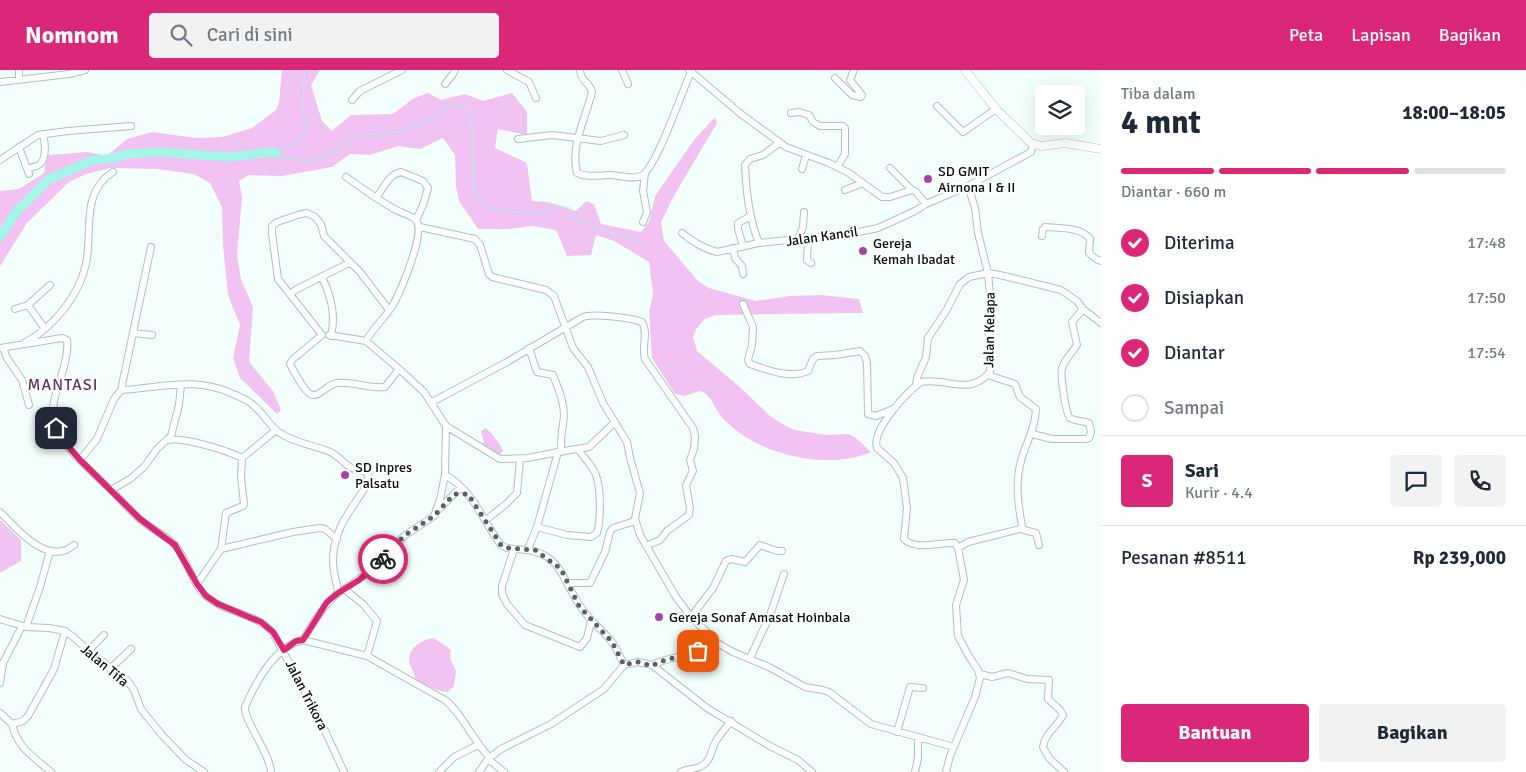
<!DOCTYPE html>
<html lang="id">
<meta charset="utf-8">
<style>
body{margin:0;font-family:Signika,sans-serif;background:#f2f2f3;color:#1f2937;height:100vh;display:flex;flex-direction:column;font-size:19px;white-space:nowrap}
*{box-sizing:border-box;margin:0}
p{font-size:16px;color:#747a83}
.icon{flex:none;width:28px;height:28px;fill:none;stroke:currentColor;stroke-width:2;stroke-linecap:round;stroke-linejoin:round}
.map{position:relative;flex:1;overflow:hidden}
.side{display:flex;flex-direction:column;background:#fff;width:425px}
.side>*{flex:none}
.controls{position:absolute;left:1035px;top:15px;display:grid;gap:10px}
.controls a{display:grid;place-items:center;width:50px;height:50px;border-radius:5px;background:#fff;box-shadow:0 5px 20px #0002;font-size:25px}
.pin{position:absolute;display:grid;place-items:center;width:42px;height:42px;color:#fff;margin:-21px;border-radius:10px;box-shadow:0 2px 8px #0006}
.courier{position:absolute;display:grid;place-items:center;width:50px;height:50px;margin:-25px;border:4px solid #db2777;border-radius:50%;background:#fff;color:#222;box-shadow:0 1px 6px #0007}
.summary em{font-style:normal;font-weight:700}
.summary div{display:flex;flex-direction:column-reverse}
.summary{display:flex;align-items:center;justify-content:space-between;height:85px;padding:0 20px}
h1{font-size:32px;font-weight:700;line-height:38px}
.bar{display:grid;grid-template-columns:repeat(4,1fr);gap:8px 5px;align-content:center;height:60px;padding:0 20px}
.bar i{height:6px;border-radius:4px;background:#e0e1e3}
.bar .selected{background:#db2777}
.bar p{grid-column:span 4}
.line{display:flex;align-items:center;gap:12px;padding:0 20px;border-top:1px solid #e0e1e3}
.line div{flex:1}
.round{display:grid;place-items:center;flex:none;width:52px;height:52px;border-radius:5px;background:#f2f2f3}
ol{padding:0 20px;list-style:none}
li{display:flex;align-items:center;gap:15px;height:55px}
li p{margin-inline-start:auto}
li .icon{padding:5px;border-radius:50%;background:#db2777;color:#fff;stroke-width:4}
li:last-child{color:#747a83}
li i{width:28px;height:28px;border:2px solid #e0e1e3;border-radius:50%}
.button{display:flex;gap:10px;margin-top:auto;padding:10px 20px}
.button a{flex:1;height:58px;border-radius:5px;background:#db2777;color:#fff;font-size:20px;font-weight:700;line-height:58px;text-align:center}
.button a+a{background:#f2f2f3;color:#1f2937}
header{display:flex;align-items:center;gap:30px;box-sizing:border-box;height:70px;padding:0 25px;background:#db2777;color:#fff}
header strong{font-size:24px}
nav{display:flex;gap:28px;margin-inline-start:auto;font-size:18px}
.search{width:350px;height:45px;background:#f2f2f3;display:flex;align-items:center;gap:12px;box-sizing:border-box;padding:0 18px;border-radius:5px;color:#747a83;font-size:19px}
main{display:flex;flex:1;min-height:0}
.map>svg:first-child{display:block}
</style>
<header>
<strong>Nomnom</strong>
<div class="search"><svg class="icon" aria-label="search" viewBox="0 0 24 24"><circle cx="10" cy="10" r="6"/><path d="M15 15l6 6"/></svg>Cari di sini</div>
<nav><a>Peta</a><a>Lapisan</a><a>Bagikan</a></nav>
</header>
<main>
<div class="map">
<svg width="1101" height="702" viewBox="0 0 1101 702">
<rect width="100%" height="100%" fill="#f3fffc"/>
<path fill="#f2c2f3" d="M282,0H320L311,15L322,51L332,61L351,45L393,44L414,28L428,23L441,30L465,24L483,31L512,23L527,42V65L498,59L495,78L527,93L532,131L548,132L576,141L586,131L594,134L601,154L641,162L649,152L655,126L694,70L715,47L717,53L675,124L661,152L664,171L698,211L709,218L756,231L790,226L820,225L859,229L863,243L716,245L705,249L696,259L693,267L697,281L742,319L770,346L784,355L794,360L827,365L848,364L855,367L871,382C831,400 765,386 732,357C729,354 724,350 721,346C716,340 712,329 706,324C704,322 701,322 699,321L685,326L675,324L652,288L649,242L653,224L649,192L614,171L596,165L591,185L567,186L556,160L532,156L507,159H478L459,131L456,116L455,85L443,68L420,79L398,76L370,85L350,84L332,97L282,106L249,105L239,111L242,127L237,185L241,209L253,237L249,292L273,321L281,340L277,344L240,308L233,288L240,255L228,225L223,175L222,137L210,113L194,104L156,99L110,98L86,104L69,112L27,153L0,196V121L19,119L44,103L47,85L88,82L107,86L127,69L152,62L196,68L222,67L252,58L276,40L279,33Z
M485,358C491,361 501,375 503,381L499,386L481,376L484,371L481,362Z
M0,450L21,470V491L0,503Z
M434,568L451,580L450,588L456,601L455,609L454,616L448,622C441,622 420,614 415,608C414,606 414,603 413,601C411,597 409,594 409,590C409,577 423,569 434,568Z"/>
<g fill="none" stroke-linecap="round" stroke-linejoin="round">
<path stroke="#a2f7e8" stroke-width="1" d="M279,82L298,70L307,58L302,37L305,0
M277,83L289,89L313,91L337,80L349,69L364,64L379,65L397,62L430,51L450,34C456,35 463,36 467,42C483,65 460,124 488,136C507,144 529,143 549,143L557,135L570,138L572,147L589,152L597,158L642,172"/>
<path stroke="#a2f7e8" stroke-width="9" d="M0,167L16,142L49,109L93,90L115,88L126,84L160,82L228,87L270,82L277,83"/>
<g stroke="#a8c5bf" stroke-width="8">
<path id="minor" d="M19,0V9
M507,0L529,12L536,28
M580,0C581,13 590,12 592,22C586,48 570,75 577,103C587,108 599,105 610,105C619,105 633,110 641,106C657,98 682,20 692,0
M622,0L628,14
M689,0L741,44L786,77L829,93L849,103L882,127H890L912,120L915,121L926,134
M835,8L852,25L861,27L862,25L850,10L854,0
M0,12L69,4L85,0
M445,14L453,4L455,0
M352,30L360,21L402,0
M937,36L963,62L996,39
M791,43L799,42L809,45L813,52L820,56H843L845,58V84L837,97
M518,69L552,65L601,71L624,65
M19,77L29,104
M0,90L38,65L68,61L131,56
M890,98L912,120
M28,99C31,97 37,97 40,94C47,88 45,72 43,64
M802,99L806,85
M346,107C361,117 375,128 391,137C398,142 408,144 415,149C428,159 400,222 393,235C385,248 373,258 366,271L399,299
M845,120L863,113
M376,128C383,119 389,104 401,102L423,111L428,118L423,135L416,150
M643,152L647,142L643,121L645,103
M420,157L475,169L480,175L489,204L492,207L546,220L554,226L573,278L588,297L603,333L627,372L630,388L640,423L635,449L640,465L676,527L691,547L712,567L710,574C692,587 670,586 652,595
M682,163C691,171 705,179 717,182L759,173L854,163L878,158L915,141L926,134L968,116L1031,82L1033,74
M1042,166L1043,159L1045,157C1058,158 1082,157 1090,169L1089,183L1096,189L1101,191
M808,168L807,190L811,193
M798,169L803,157L804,142
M759,173C749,149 746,121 745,95L750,89L763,85L779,73
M743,176L738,159V153L751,146
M733,178L735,188L742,196L743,204
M322,207C331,227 336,244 331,266
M290,224L297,219L349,193
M743,234L753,257L752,275L748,290L750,294C767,300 791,309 808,301L813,289L817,286L835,285L860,281L865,286L867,293L868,344L876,346L893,339
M15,239L28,235
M45,259L28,235L50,215
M133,263L152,265
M322,265L293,289L290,294C293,300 306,325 313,325C320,326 328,314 337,313C353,311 369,319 385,317L399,299L424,322L446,356L445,405L440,430L434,446L404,466L386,486L365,505L338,523
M322,265L278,209L272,163V156L277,152L301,144L307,143L315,147L321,154L324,166L360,202L389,240
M329,265L366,271
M24,273C53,258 79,226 86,194C93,161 80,123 113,102
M0,278L62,268L67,270C70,296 50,324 53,349C56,373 95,404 112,421C122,431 131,442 142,451C151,459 164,464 173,473C188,488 191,514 207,527C227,544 255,542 273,563L320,650L344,702
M3,278L7,288L22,310L29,335
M529,278L537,302L553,305C558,318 564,331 564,345C563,358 560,368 561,382
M916,315L917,308L926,287L928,268L946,241L960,214L969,207L988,203L1000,205L1061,220L1077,231L1083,239L1101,253
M121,320L151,177
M432,332L507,292L583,247C593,243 632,248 642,252C649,263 641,277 645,289L693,358L695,366L694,379L690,390L693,401L686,415L690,438L689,445L667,461L660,470L646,476
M446,356L500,389L528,388L558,382L537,457L528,479
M1032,364L1052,369H1086L1089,368L1091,362L1089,353C1083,351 1075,351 1070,348C1066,345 1060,305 1062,298C1065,289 1072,283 1077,275L1072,252L1083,239
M167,370C184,367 226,380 242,388L275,361
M558,382L589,377L615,352
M80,390L97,369L114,329L121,320C161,318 195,306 233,324C240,327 248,330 253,335C266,345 269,358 285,366C299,373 314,376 328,381C338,385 342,392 350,397C355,401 362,399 367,402L369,411C353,439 333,456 333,492C333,503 337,512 338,523C323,536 313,552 303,570
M445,405C474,421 482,450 501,475L507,478L514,479L502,516V524L507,534L525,555L580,577L587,568L591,551
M111,420L130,409L144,397L157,379L171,366L179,335L181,315
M438,440L461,417
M0,442C17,459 48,497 74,475
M486,450L506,434L517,423L520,389
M537,457L567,465L591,467L597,463C601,450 601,418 596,405C593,396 583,387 578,379
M1021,458L1024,460L1036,463L1039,475
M958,478L968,472L1020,459L1022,456C1018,434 1015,413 1021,391C1026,372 1035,360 1036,339L1020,327L1015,314L988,305
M221,479L293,462L320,458L325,459L337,469
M514,479C564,480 559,508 583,540C591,552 603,560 611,571C617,578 620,587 624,595
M567,513H590L605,482L610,462L613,458L635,451
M197,514L221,479L226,443L243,436L244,434L241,407L242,388
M344,519L363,534L377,551L367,586
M691,547L713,518L726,491L731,489L745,492L760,475L777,481H782
M0,549L26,557L49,558L65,561L72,566L96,587L127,610L134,620L141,639L162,665L186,690L204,702
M26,557L40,517L50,481
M712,570L733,582L769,597L805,617L823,620L829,622L871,654L954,677
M88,581L104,565
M750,588L770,545L784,504
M110,599L131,579
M980,604L992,607L1008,603L1027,609L1049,610L1048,629L1060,640L1063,645C1057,657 1045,663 1043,677L1049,688L1064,702
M0,613L3,593L22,556
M0,643L12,654L23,651L28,646L54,599L65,561
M12,654C18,679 33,686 51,702
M897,662L910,617L923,618
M488,689L504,702
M271,702C270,683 243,649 245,637C256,612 274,577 303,570L367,586L445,630C462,643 473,671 490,688
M439,702L454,687L478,675
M479,702L488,689L501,679L551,654L604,619L624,595L638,592L652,595L707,638L768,675L798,690L812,702
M681,702C688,698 697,700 703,695C712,689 711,679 716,671C720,664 726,658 731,651
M915,702L918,688V668
M946,702L950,686L975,627L980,608L978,600L970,588L958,566L956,535L964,510L958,478L955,473C940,472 916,481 904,469L907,438L903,408L894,393L877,378C871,360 907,322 921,312C947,307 969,327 990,302L991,292L989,264L992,247L988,203L978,163L975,138L968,116"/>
</g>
<g stroke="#a8c5bf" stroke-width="9">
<path id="major" d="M965,0L996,39L1031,73L1041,76L1065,73L1101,79"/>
</g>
<use href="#minor" stroke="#fff" stroke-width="6"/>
<use href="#major" stroke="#fff" stroke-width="8"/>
</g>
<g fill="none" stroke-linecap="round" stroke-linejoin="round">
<path stroke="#586260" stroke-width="5" stroke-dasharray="0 9" d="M383,489L404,466L434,446L454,424H468L501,475L507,478L535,480L557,496L561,499L579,536L612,572L624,595L638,592L652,596L659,592L698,581"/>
<path stroke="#db2777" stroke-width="6" d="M56,358L61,368L80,390L140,449L175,475L197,514L206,526L218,534L261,552L273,562L284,580L296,571L303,570L327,532L338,523L359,510L383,489"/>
</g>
<g fill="#a543aa" stroke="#fff" stroke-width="2">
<circle cx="928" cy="109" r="5"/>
<circle cx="863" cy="181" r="5"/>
<circle cx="345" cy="405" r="5"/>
<circle cx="659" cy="547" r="5"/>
</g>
<g text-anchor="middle" stroke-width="4.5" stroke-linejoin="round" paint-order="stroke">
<g font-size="14" fill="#040d0c" stroke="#fff" text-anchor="start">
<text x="938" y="106">SD GMIT<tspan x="938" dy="16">Airnona I &amp; II</tspan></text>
<text x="873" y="178">Gereja<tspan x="873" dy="16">Kemah Ibadat</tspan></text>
<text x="355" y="402">SD Inpres<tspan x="355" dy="16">Palsatu</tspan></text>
<text x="669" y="552">Gereja Sonaf Amasat Hoinbala</text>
</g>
<g font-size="14" fill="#040d0c" stroke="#fff">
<text transform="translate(822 166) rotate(-8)" y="5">Jalan Kancil</text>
<text transform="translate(989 260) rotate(-89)" y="5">Jalan Kelapa</text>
<text transform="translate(105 595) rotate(40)" y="5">Jalan Tifa</text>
<text transform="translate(307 625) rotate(63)" y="5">Jalan Trikora</text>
</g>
<g font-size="16" letter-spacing="1" fill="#613163" stroke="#fff">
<text x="63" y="320">MANTASI</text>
</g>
</g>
</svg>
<div class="controls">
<a><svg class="icon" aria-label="layers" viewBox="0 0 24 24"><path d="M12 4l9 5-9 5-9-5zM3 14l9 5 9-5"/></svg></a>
</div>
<div class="pin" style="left:698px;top:581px;background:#ea580c"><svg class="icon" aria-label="bag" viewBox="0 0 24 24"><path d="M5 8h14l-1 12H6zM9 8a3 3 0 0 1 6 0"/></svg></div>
<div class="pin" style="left:56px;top:358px;background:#1f2937"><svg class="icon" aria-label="home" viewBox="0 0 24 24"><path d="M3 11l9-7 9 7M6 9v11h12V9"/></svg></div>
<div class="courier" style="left:383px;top:489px"><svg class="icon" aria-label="bike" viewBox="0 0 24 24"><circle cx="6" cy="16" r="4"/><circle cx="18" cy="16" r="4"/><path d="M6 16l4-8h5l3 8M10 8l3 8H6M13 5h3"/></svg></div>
</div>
<section class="side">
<div class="summary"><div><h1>4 mnt</h1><p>Tiba dalam</p></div><em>18:00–18:05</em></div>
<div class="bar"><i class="selected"></i><i class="selected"></i><i class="selected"></i><i></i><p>Diantar · 660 m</p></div>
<ol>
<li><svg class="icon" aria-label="check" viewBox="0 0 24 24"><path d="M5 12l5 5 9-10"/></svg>Diterima<p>17:48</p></li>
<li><svg class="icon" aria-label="check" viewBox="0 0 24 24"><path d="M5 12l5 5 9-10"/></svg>Disiapkan<p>17:50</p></li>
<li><svg class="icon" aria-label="check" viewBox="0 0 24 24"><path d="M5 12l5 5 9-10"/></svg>Diantar<p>17:54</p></li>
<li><i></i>Sampai</li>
</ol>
<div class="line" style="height:90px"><b class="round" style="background:#db2777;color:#fff">S</b><div><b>Sari</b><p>Kurir · 4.4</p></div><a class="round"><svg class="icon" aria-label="chat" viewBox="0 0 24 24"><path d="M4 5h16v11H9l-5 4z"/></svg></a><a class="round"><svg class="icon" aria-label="phone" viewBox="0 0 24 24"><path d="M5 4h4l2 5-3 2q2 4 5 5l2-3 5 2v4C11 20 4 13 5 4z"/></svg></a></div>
<div class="line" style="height:65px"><div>Pesanan #8511</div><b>Rp 239,000</b></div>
<div class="button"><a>Bantuan</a><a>Bagikan</a></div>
</section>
</main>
